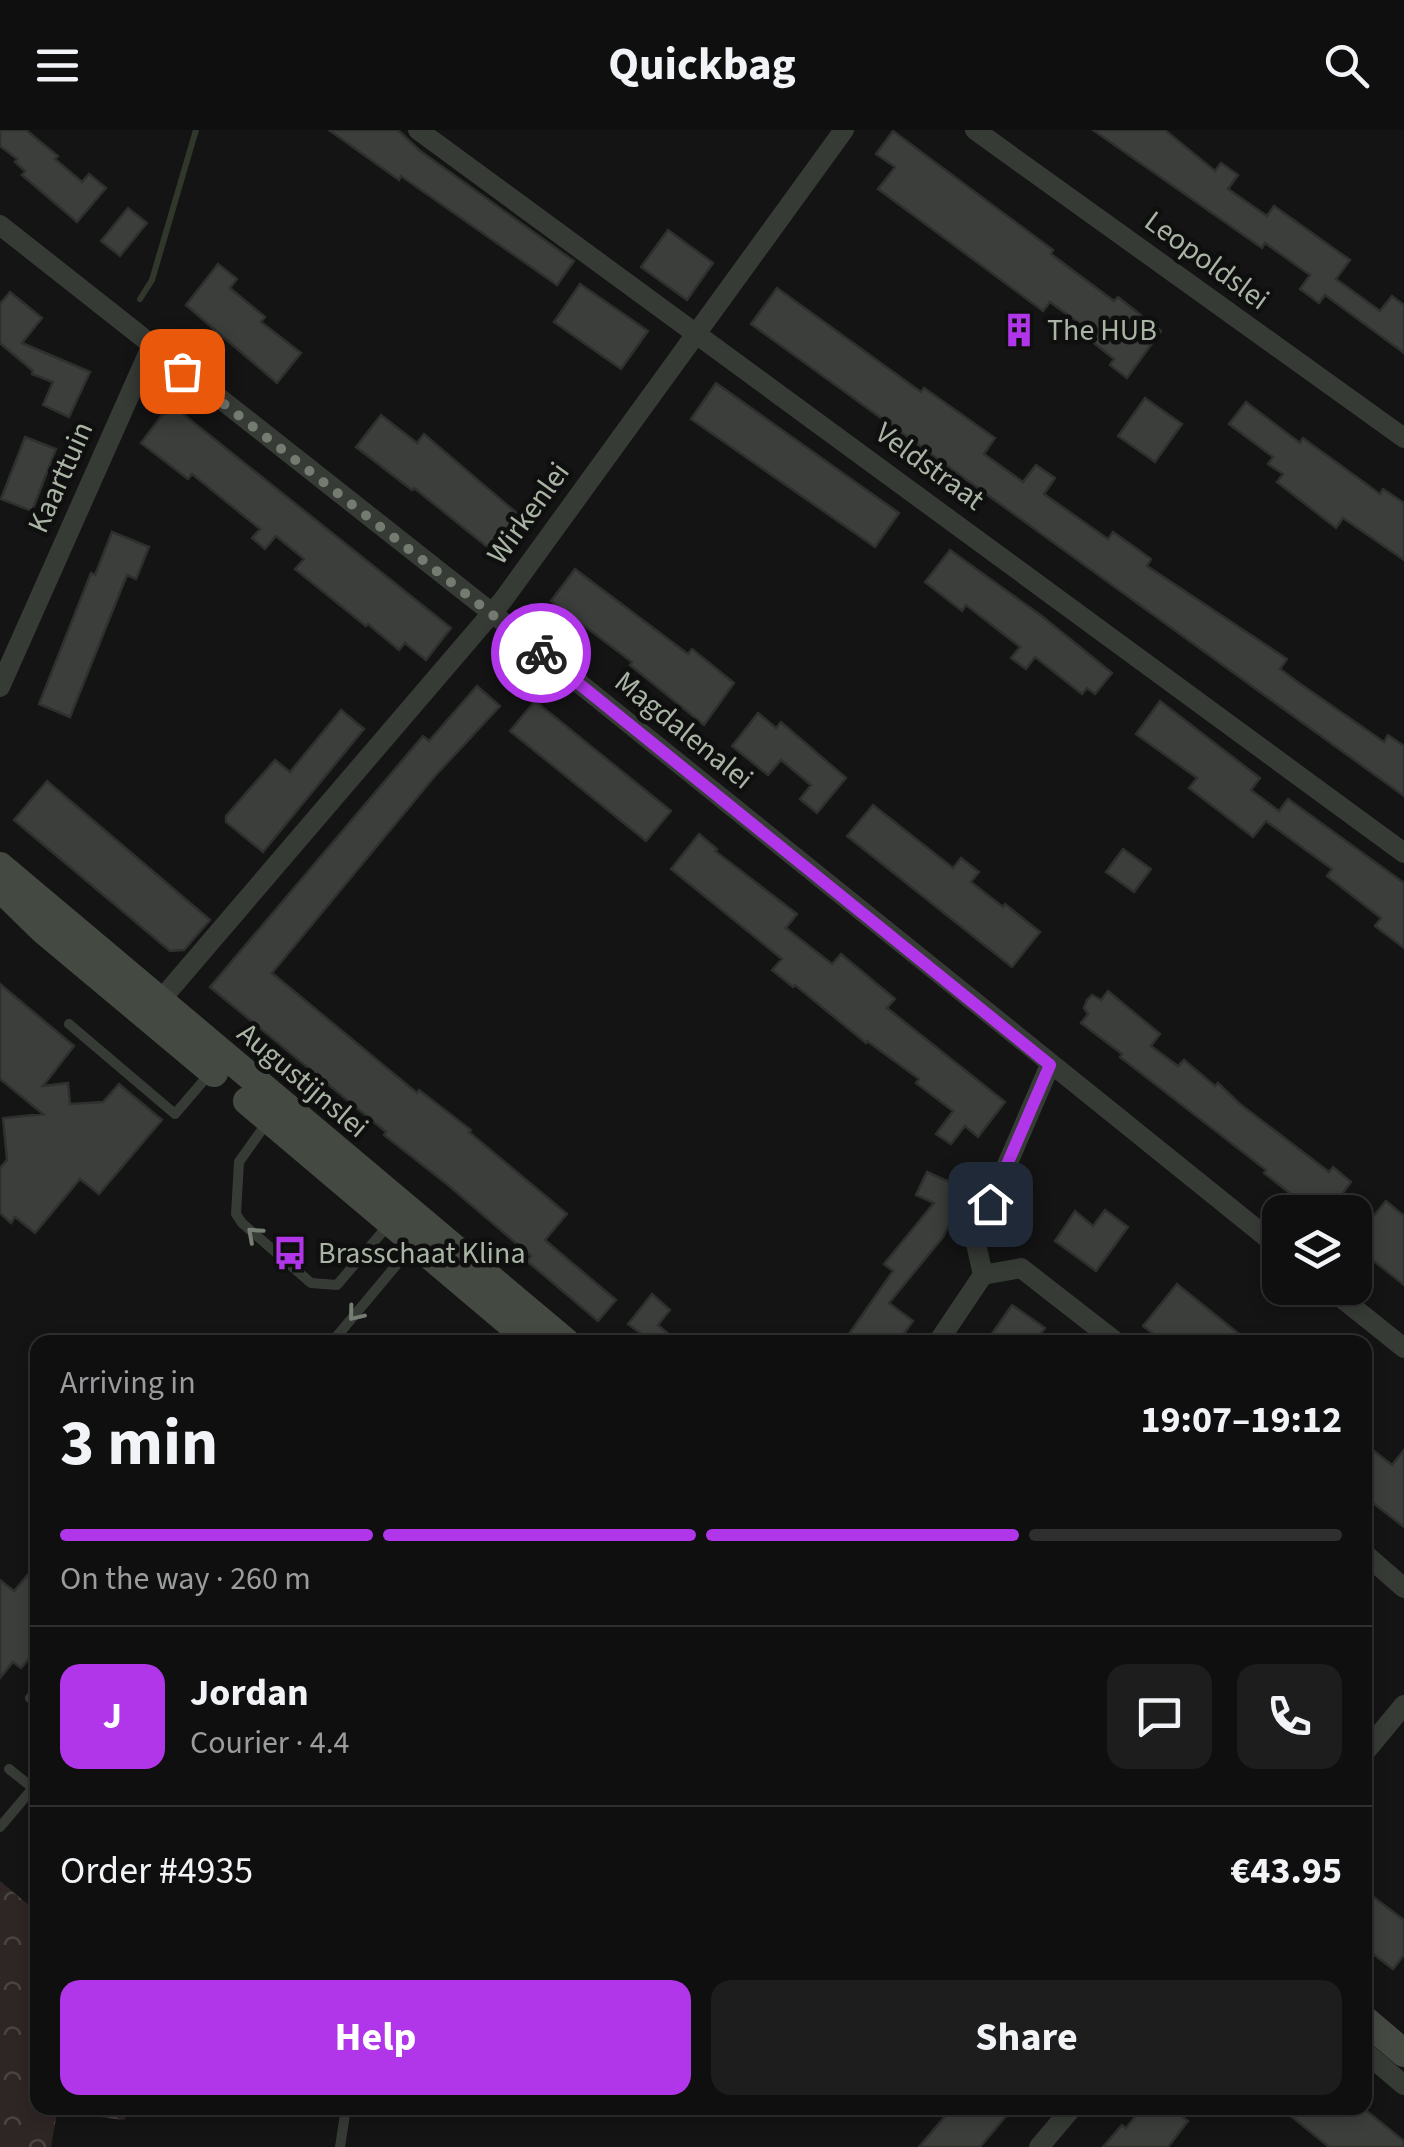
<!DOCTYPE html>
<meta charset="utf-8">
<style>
body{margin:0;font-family:"Source Sans 3",sans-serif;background:#1c1d1c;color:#f1f3f6;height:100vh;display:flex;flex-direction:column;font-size:38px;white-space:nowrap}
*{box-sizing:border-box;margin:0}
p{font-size:32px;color:#9b9c9e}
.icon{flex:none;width:55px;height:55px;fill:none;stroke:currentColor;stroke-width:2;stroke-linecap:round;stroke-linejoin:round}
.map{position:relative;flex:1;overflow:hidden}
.side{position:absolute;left:30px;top:1205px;width:1342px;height:780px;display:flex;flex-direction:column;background:#0e0f0e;border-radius:20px;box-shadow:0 5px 15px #0003,0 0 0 2px #2e2f2e}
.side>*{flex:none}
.buttons{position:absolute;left:1262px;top:1065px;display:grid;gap:20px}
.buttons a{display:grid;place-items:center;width:110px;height:110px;border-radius:20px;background:#0e0f0e;box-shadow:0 5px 15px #0003,0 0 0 2px #2e2f2e;font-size:50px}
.pin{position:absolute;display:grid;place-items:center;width:85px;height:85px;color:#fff;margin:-42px;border-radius:20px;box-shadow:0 5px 15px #0006}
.courier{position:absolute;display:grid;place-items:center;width:100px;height:100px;margin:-50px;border:8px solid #b236e9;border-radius:50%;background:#fff;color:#222;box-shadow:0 2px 12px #0007}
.summary em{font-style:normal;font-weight:700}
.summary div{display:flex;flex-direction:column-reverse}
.summary{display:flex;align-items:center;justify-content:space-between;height:170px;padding:0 30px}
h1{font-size:65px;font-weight:700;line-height:75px}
.bar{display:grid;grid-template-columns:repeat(4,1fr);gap:15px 10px;align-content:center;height:120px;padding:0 30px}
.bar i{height:12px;border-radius:8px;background:#2e2f2e}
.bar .on{background:#b236e9}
.bar p{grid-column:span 4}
.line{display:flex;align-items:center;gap:25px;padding:0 30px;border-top:2px solid #2e2f2e}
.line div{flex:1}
.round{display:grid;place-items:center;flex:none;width:105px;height:105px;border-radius:20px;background:#1c1d1c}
.action{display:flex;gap:20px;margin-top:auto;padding:20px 30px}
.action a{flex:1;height:115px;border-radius:20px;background:#b236e9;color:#fff;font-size:40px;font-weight:700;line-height:115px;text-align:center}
.action a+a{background:#1c1d1c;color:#f1f3f6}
header{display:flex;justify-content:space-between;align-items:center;height:130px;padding:0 30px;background:#0e0f0e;font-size:45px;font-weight:700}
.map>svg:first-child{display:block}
</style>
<header><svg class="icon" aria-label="menu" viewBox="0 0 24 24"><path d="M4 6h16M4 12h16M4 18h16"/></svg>Quickbag<svg class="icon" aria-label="search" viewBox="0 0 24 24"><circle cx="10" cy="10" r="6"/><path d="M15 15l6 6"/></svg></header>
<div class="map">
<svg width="1404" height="2017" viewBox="0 0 1404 2017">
<defs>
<pattern id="forest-crowns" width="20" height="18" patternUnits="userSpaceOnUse" patternTransform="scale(2.5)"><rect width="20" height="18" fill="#2e2625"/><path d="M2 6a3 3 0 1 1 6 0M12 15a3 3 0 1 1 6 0" fill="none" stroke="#494342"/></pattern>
</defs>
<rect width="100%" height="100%" fill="#131413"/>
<path fill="url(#forest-crowns)" d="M0,1751L37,1782L38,1978H132L124,1990L57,1982L51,2017H0Z"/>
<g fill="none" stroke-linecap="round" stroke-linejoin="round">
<path stroke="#31372a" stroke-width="6" d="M140,169L152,150L196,0"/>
</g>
<path fill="#3b3e3a" stroke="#2d302d" stroke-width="2.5" d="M0,0H26L58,26L55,29L82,52L89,44L106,58L77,92L22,45L25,41L15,32L17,29L0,16Z
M329,0H398L419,20L574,131L557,155L401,46L399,50Z
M1093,0H1165L1215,41L1221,33L1238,45L1228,59L1267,86L1274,76L1350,130L1336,149L1380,181L1392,166L1404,175V223L1325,165L1319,173L1300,159L1310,145L1265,113L1262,118Z
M893,1L1053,120L1051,124L1114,171L1118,167L1161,201L1127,248L1110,235L1114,229L1090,210L1094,204L1050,172L1043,181L878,59L895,37L876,24Z
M128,78L147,93L120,126L101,111Z
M668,100L713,133L687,170L641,137Z
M218,134L237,149L230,158L265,187L261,192L301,223L277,253L186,175Z
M580,154L648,201L621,239L554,192Z
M777,158L921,262L924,258L995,308L984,324L1023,352L1036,335L1055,348L1044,364L1108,409L1113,402L1133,416L1151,429L1147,436L1287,529L1280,539L1299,553L1384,612L1388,605L1404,616V666L751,194Z
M10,162L42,188L22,213L90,242L69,287L43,275L53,252L32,244L33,241L0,213V174Z
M716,253L899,383L875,417L691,289Z
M1145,268L1182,294L1155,332L1118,306Z
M1246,272L1300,313L1303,308L1380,364L1383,359L1404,373V430L1343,388L1336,398L1277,352L1283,344L1268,334L1273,327L1229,294Z
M178,280L451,498L426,530L405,513L399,520L368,494L366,496L295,439L304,429L276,406L265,419L252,408L260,399L192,344L188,349L141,313L162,285Z
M381,285L417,313L424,304L519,385L490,419L414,358L412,360L356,317Z
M25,307L56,319L32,381L1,369Z
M112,402L149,417L136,449L127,445L70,587L39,574L91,443L95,445Z
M950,420L1043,487L1112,543L1095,564L1087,558L1082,564L1035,527L1026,539L1011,528L1020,517L966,475L962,481L925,452Z
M575,439L688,524L692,519L734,553L704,595L630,535L632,532L551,471Z
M477,556L500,576L435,646L272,843L417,963L419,960L471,1000L469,1002L567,1084L545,1110L616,1170L598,1191L527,1131L531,1126L448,1055L384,1005L386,1002L210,857L423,606L429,611Z
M535,571L671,681L646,711L510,601Z
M1160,571L1260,648L1251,660L1279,681L1288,669L1404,753V818L1375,796L1381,788L1327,746L1332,739L1266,691L1253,707L1189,658L1197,648L1136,604Z
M341,580L364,599L263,722L226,692V686L275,630L290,642Z
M758,583L776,598L781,592L846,648L817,683L800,669L811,655L781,630L768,645L732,616Z
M47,651L210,790L184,820L170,821L14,690Z
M873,675L953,738L961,728L979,742L971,752L1003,777L1005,774L1040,802L1012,837L847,706Z
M699,704L717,719L715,721L797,784L786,798L832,834L841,824L895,869L887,878L1005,972L978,1007L965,996L951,1014L936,1004L953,981L916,953L919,949L867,911L866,913L795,855L793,857L772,840L782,829L671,739Z
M1123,719L1151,739L1134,762L1106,742Z
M0,854L74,916L43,956L68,953L70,974L103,972L119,954L162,990L99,1064L80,1049L35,1103L15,1087L11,1093L0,1083V1038L7,1030L3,988L43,984L0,949Z
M1108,861L1160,904L1151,916L1178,936L1184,930L1215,956L1218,953L1240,974L1329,1042L1333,1037L1351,1052L1342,1064L1371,1089L1386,1071L1404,1086V1155L1355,1116V1082H1314L1264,1043L1266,1040L1120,927L1122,924L1081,893L1088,884L1084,878L1087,870L1092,865L1101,870Z
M927,1042L965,1059L943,1107L889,1173L913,1191L898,1212H861L849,1204L893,1141L884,1134L934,1073L916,1065Z
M1105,1080L1128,1097L1096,1141L1055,1111L1075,1081L1093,1096Z
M1177,1154L1203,1175L1249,1212H1164L1143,1196Z
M652,1164L670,1180L658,1195L678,1212H652L628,1194Z
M1012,1175L1045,1198L1035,1212H986Z
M1365,1314L1392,1335L1404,1320V1397L1365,1367Z
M38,1433V1518L21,1538L13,1532L0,1548V1450L14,1461Z
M1372,1766L1404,1790V1825L1393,1839L1365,1818V1775Z
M952,1978H1013L980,2017H919Z
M1142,1978H1171L1188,1991L1168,2017H1103L1122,1995L1126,1998Z
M1281,1978H1363L1404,2011V2017H1329Z"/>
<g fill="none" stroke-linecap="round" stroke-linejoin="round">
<path stroke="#373b36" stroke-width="10" d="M69,894L175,984L211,942
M268,991L239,1032L236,1084L242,1093L311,1153L337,1155L390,1093
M332,1212L414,1114
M38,1559L30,1568L38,1574
M0,1697L33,1658L9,1639
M340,2017L346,1978"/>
<path stroke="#373b36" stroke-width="20" d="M418,0L1404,723
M975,0L1404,308
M0,95L492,483L1280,1118
M0,557L151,217
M159,872L503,470L844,0
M983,1145L1021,1138L1116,1212
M1329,1158L1404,1218
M938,1212L983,1145L975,1109L1050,935
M1365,1424L1404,1458
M1365,1622L1404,1575
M1365,1922L1404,1955
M1039,2017L1072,1978"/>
<path stroke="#444942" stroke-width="28" d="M0,736L566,1212
M1,759L43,800L214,943
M247,971L532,1212
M1365,1890L1404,1923"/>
</g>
<defs><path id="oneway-chevron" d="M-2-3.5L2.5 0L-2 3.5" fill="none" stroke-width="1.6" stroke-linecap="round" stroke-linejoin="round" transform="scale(2.5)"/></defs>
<g stroke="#767e73">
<use href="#oneway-chevron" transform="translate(254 1104) rotate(-138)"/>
<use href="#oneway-chevron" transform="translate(355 1184) rotate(129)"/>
</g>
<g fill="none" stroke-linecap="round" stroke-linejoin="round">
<path stroke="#747c72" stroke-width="10" stroke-dasharray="0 18" d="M182,241L541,523"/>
<path stroke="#b236e9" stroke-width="12" d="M541,523L1050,935L990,1074"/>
</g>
<defs>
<g id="building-bare" transform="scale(2.7)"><path d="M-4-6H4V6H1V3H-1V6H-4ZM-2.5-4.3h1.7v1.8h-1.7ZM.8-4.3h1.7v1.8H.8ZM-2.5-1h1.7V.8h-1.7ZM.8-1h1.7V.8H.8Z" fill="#b236e9" stroke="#0e0f0e" stroke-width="2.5" paint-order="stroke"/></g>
<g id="bus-bare" transform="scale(2.7)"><path d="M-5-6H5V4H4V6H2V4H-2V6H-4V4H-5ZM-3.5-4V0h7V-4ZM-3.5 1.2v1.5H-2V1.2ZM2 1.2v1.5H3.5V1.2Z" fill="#b236e9" stroke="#0e0f0e" stroke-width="2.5" paint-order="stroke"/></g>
</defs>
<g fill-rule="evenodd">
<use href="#building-bare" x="1019" y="200"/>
<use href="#bus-bare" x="290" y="1123"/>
</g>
<g text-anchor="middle" stroke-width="9" stroke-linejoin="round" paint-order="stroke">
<g font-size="30" fill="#a9b4a5" stroke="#0e0f0e">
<text transform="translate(1207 130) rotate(36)" y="10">Leopoldslei</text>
<text transform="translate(930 336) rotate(36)" y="10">Veldstraat</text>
<text transform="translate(60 347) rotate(-66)" y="10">Kaarttuin</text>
<text transform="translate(528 383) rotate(-54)" y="10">Wirkenlei</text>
<text transform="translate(684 600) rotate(39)" y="10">Magdalenalei</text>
<text transform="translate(303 950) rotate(40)" y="10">Augustijnslei</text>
</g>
<g font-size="30" fill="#a9b4a5" stroke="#0e0f0e" text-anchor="start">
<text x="1047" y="210">The HUB</text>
<text x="318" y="1133">Brasschaat Klina</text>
</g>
</g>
</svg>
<div class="buttons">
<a><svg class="icon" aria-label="layers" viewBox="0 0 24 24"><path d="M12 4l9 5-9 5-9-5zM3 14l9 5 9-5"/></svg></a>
</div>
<div class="pin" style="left:182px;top:241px;background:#ea580c"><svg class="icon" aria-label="bag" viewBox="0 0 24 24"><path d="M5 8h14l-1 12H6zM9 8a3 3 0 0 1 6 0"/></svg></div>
<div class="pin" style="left:990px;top:1074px;background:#1f2937"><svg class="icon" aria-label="home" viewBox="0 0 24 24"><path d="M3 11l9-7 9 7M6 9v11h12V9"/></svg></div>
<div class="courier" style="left:541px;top:523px"><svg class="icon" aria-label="bike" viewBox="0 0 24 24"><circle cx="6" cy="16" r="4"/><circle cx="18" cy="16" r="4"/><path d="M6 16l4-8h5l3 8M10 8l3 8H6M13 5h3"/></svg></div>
<section class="side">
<div class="summary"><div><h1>3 min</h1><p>Arriving in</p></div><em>19:07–19:12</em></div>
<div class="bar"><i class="on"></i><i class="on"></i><i class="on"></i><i></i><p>On the way · 260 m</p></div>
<div class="line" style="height:180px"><b class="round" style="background:#b236e9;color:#fff">J</b><div><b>Jordan</b><p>Courier · 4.4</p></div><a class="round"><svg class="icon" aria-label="chat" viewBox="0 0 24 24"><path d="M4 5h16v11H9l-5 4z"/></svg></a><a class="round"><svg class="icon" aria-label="phone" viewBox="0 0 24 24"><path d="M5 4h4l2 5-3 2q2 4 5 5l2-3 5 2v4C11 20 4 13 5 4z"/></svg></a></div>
<div class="line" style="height:130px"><div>Order #4935</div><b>€43.95</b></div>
<div class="action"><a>Help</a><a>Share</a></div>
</section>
</div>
